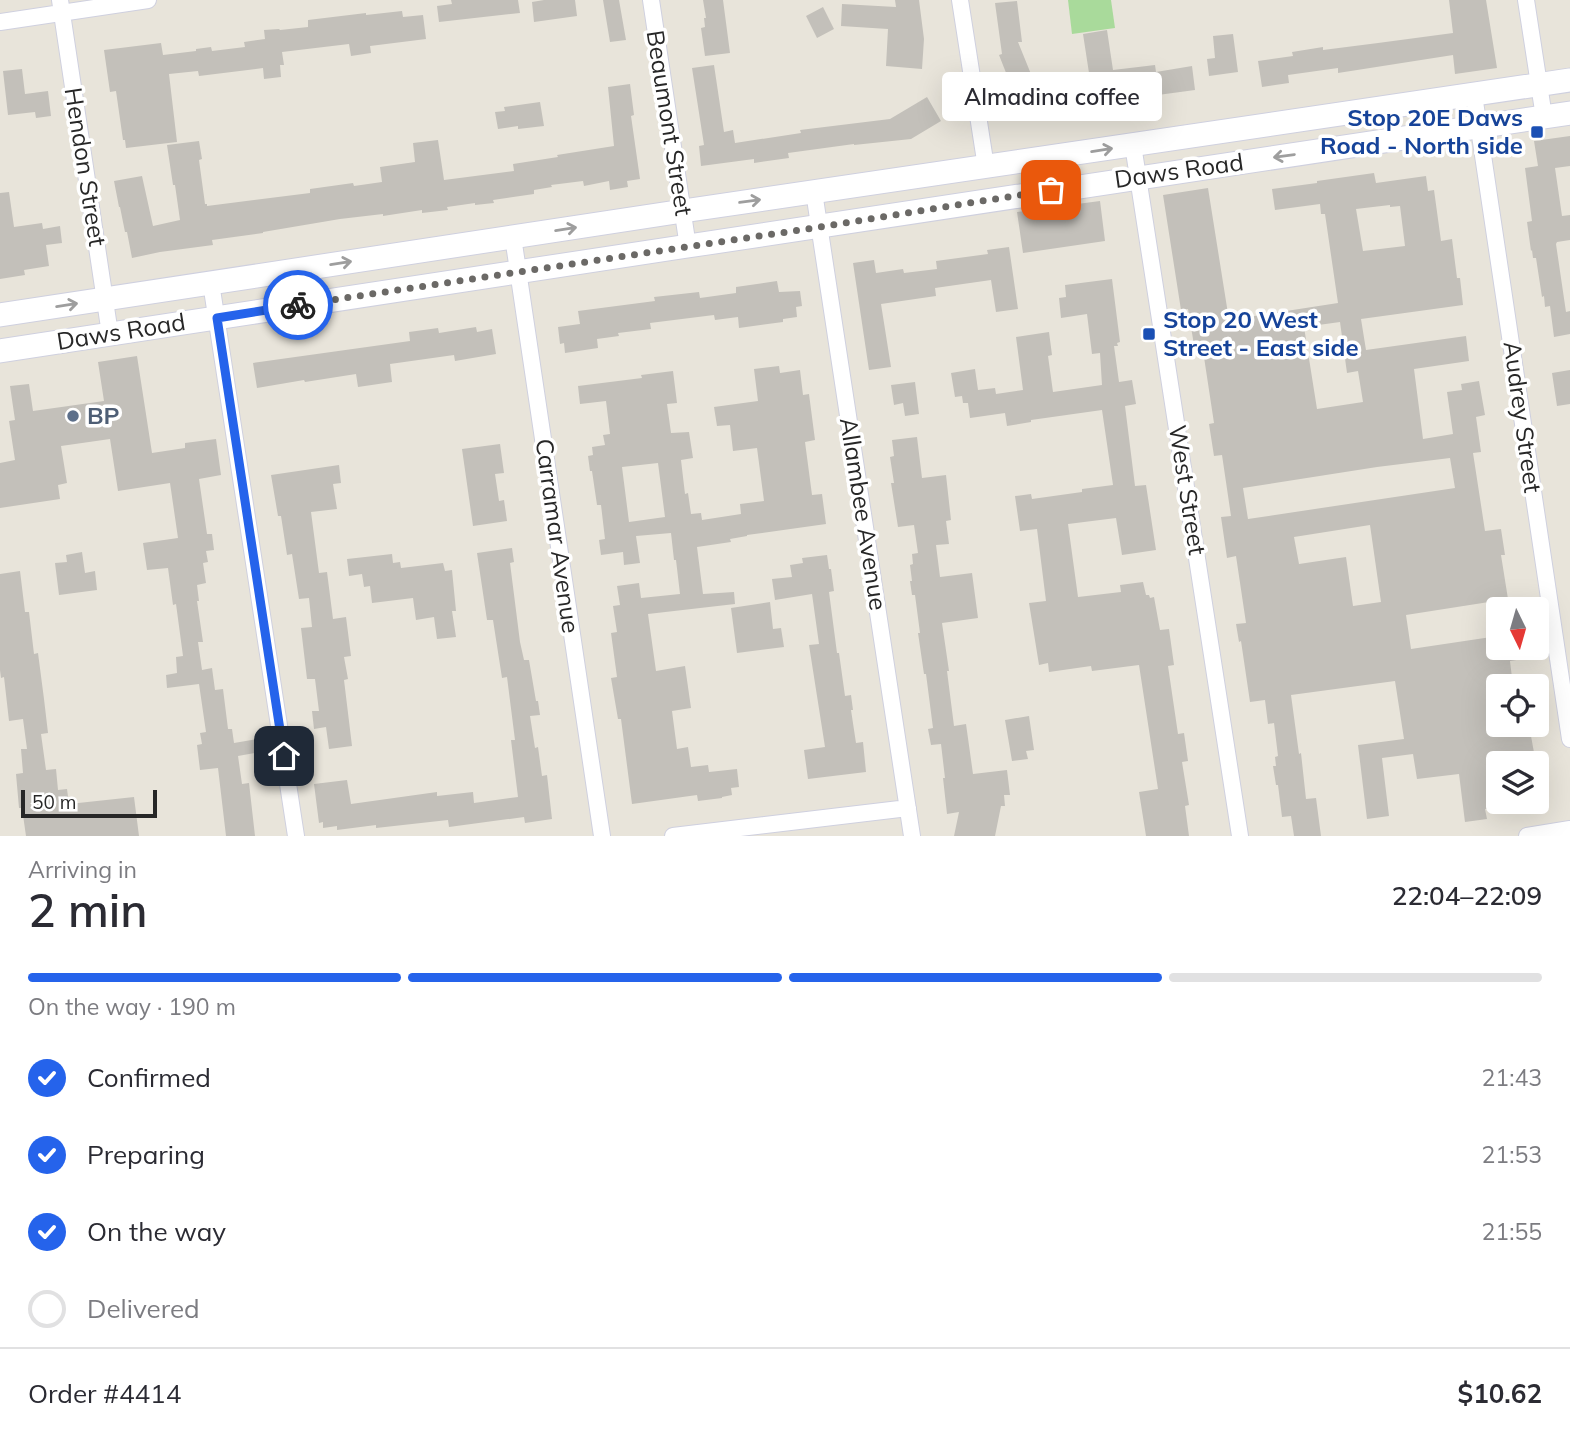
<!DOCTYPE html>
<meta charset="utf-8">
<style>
body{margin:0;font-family:Mulish,sans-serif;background:#f7f7f7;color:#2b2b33;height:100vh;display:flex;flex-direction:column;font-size:26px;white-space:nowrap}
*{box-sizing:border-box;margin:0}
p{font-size:23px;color:#7c7c81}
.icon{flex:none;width:38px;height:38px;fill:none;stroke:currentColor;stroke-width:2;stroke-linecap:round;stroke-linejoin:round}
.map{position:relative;height:836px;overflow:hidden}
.details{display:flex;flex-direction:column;background:#fff;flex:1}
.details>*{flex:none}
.needle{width:46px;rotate:175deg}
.tools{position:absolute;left:1486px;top:597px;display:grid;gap:14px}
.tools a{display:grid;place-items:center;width:63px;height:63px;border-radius:7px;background:#fff;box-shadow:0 7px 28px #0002;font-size:35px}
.scale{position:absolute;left:21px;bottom:18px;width:136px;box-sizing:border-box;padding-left:7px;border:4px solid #272727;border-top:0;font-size:19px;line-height:24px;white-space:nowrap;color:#272727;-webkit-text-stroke:5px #fff;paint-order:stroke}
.pin{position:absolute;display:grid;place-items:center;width:60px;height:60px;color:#fff;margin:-30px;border-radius:14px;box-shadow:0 4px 10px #0006}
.courier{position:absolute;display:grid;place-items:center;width:70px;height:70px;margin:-35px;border:5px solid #2563eb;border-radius:50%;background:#fff;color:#222;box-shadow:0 2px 9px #0007}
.bubble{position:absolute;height:49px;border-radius:7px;background:#fff;box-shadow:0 7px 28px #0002;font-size:23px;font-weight:600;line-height:49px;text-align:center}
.head em{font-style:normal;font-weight:600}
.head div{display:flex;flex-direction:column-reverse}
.head{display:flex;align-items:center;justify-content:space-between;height:119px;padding:0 28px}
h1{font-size:46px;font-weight:600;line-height:52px}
.bar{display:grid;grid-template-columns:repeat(4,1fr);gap:10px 7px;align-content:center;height:84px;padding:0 28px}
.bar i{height:9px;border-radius:5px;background:#e1e1e2}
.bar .active{background:#2563eb}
.bar p{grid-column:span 4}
.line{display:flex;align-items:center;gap:18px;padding:0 28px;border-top:2px solid #e1e1e2}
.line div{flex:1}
ol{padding:0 28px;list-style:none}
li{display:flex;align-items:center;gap:21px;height:77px}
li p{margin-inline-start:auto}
li .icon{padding:7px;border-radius:50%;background:#2563eb;color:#fff;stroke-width:4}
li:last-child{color:#7c7c81}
li i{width:38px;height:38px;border:4px solid #e1e1e2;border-radius:50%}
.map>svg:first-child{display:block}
</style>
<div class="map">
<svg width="1570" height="836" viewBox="0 0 1570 836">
<rect width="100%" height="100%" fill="#e8e4da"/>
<path fill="#a9da9b" d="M1068,0H1111L1115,28L1072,34Z"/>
<path fill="#c3c0ba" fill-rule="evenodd" d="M451,0H518L520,13L439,22L437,6L452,4Z
M544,0H575L577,16L534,22L532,2Z
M603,0H619L626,40L610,42Z
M703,0H723L730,53L705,56L701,28L705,27L704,18H706Z
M895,0H919L924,39L922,69L886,66L888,29L841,26L842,4L896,7Z
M1449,0H1486L1497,68L1455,74L1453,55L1338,73V68L1288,75L1289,83L1262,87L1258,61L1293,56L1292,52L1323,47V50L1378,43L1453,33Z
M1017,1L1022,42H1018L1035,84L1014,93L999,55L1002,54L995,3Z
M823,7L834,29L817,38L806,16Z
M402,11L403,17L423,15L426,39L370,46L371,53L351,56L349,44L282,52L284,65H280L281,77L264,79L263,68L199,76L198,71L169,74L177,142L126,148L125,140H123L116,91L110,92L104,50L161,43L163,55L196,51V49L211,47L212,51L245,47L244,42L265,39L264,30L279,29L280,30L308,27V20L366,13V15Z
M1107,30L1113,70L1155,65L1156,72L1192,66L1195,90L1143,97L1144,105L1075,113V114L1038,112L1040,83L1091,86L1083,34Z
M1233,34L1238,72L1209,76L1207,59L1215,58L1213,36Z
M714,65L724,132L733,130L735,143L801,133L800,130L890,119L927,97L941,121L911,139L854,145V144L788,153L789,158L754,163V159L701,166L699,146L704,145L692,68Z
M22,69L25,94L48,91L51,116L36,118L35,112L8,115L3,71Z
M630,84L634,115L631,116L640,179L627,181L628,187L610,190L609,181L584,186L583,181L551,185L552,187L534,190V194L493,200L494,203L475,205V203L447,207L448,210L422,213V210L383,216V214L340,219L263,232V233L212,240L213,245L160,252L132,258L127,232H125L120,207H119L114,181L142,176L153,226L180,220L175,185H173L167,145L199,141L202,159L199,160L205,204H207V206L310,193V189L353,183L354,186L382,182L380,167L415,162L413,143L438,140L444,180L514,171L513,164L558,157L557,155L614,146L608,87Z
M540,102L544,126L518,129V126L498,129L495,112L505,111L504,107Z
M1570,136V166L1555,168L1562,216L1570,215V240L1557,242L1556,244L1566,312L1570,311V334L1554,337L1550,306L1545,307L1544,296L1542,297L1536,258H1533L1532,250L1531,251L1527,222L1532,221L1525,168L1538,166L1534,141Z
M1374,173L1376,183L1426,176L1428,191L1434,190L1441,241L1452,239L1457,278H1460L1463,305L1361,319L1366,350L1466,336L1469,361L1414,369L1423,439L1453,434L1447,392L1462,390L1461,384L1479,381L1485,415L1476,417L1481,452L1473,453L1485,531L1501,529L1505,555H1501L1508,599L1406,615L1411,649L1498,636V648H1540L1541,656L1510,661L1513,686H1498V729L1529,725L1535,758L1534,763H1498V807L1485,809L1487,819L1465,822L1459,774L1417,779L1413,754L1382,758L1389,816L1367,819L1358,745L1404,739L1395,681L1291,695L1299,754L1301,753L1306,799L1316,798L1321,836H1294L1291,816L1282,817L1278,785H1276L1273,766H1276L1275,757L1278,756L1274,723L1268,724L1265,700L1250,702L1241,641L1239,642L1236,624L1246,623L1236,556L1227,558L1221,517L1231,516L1222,455L1214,456L1209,424L1214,423L1202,344L1194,345L1188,309L1181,310L1163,195L1208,188L1229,320L1338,303L1325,214H1321L1320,204L1275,210L1272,189L1317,183V181ZM1390,205V207L1400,206L1405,246L1363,251L1356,209ZM1340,322L1347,373L1358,371L1363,402L1317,409L1304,327ZM1450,458L1455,488L1248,519L1243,488L1377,467ZM1370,525L1381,602L1353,606L1346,557L1299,564L1294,537Z
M9,192L14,227L42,223L43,229L60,226L62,243L46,245L49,266L24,270L25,275L0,279V193Z
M1100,201L1105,241L1023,253L1017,212Z
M1009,247L1018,309L996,312L991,280L935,288L936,296L881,304L891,367L869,370L853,263L874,260L876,273L903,269L904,273L937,269L936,261L988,254L987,250Z
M1112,279L1120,342L1117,343L1118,346H1114L1119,382L1132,380L1136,404L1125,406L1135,486L1146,485L1156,550L1122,555L1116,518L1068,524L1078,597L1121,592L1120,585L1143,582L1146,595H1149L1150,598L1154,597L1160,630L1169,629L1174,665L1168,666L1178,734L1184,733L1188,761L1182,762L1189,805L1185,806L1189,836H1146L1139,792L1158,789L1139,665L1092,671L1091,666L1049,672L1048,663L1039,665L1029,603L1046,601L1037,529L1020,531L1015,496L1031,494L1032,499L1082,492V489L1113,485L1102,410L1031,420V422L1007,426L1005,413L970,418L968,403H963L962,396L955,397L951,373L975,369L978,390L995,388L996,394L1023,390L1016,337L1049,332L1052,355L1048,356L1053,392L1102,385L1100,353L1092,354L1087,314L1061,318L1059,298L1066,297L1065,285Z
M777,281L779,292L800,291L802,306L796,307L797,317L783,319V322L739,328L738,317L715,320L714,315L650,323L651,329L618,333L619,336L597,339L598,348L565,353L564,343L560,344L558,327L580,324L578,311L655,301L654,297L699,292L700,298L736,293V287Z
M476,327L477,332L492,329L496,354L455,361L454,355L390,364L392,382L358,387L356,374L305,382L304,380L257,388L253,363L410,341L409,332L438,328L439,333Z
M137,356L152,453L185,448V443L216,439L221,475L199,479L207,534H212L214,550L206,551L208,562L203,563L206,583L197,585L199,601H197L203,642H198L202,670L212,668L215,690L223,689L228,729H232L234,743L263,738L265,751L238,756L242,784L249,783L255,836H226L218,768L200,770L197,745L202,744L200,733L206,732L199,684L167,688L166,675L177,673L176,657L183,656L176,604L173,605L168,568L147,570L143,543L178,538L170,483L118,491L110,439L61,446L67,483L58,485L60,499L0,508V463L15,460L9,421L15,420L10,386L29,384L33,411L104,401L98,362Z
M779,366L780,373L800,370L803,395L809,394L815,440L805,442L812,495L822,494L826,524L747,535V536L730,539L731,542L697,547L703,594L734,592L735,604L648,614L656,671L685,666L691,708L672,711L677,749L688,747L691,767L708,765L709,772L737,769L739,787L731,788L732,795L722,797V798L698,801L697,795L632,804L621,719H618L611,678L617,677L611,633L617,632L613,606L620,605L617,586L639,583L641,598L680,594L676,560H674L671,533L636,536L640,563L624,565L623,552L601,555L599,540L605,539L601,505H597L592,471H590L588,456L593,455L592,447L605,445L603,435L610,434L606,401L580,404L578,386L642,378L641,375L673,371L677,403L667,404L671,433L689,432L693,458L681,460L685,494L688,493L691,514L701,513L702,520L741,514L740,504L764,501L757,448L733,451L730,425L717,426L714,407L758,401L754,369ZM658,463L665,517L629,522L622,467Z
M1570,370V404L1557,406L1552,373Z
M915,382L919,414L905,416L903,403L894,405L891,385Z
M917,437L922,478L946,475L951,520L946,521L949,544L936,545L940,577L972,573L978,618L942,623L949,671H947L954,726L966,724L973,774L1007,770L1010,795H1004L1005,806H1001L995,836H954L959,812L947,814L943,778H945L941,744L931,745L928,729L933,728L926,674H924L918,633H920L915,595H912L910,581H912L910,565L913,564L912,554L918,553L914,525L898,527L891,483H894L890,457L894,456L892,440Z
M500,444L504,473L495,474L499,501L504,500L507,521L473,526L462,449Z
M339,465L341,483L333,484L337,509L311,512L319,573L327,572L333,619L346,617L351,656L344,657L348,679L344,680L352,746L329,749L326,727L314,729L312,711H319L315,679H307L301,628L312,627L309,598L299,599L292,554L287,555L281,516H278L271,475Z
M512,548L514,562L510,563L520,642L524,660H529L536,701H538L540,715L530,716L535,748L538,747L542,776L547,775L552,819L525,823L524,817L449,827L448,820L376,828V825L337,830V826L323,828V822L319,823L314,784L347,780L351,804L437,792V796L473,792L474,803L518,797L511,740H515L507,677L502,678L493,620H487L477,553Z
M82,552L85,573L95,571L97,590L59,595L55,563L67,562L66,555Z
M392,554L393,563L400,562L401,568L443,563L445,571L452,570L456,611H452L456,637L437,639L434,617L416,620L413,598L372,603L370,586L364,587L362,574L349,576L347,559Z
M827,555L829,569H831L834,591L829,592L837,653H839L845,696L851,695L853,710H851L856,743L863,742L866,772L808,779L804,750L825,747L809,645L819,644L812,594L775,600L772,579L792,577L790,565L803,563L802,558Z
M20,571L25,612H29L34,654L38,653L44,699L48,733L41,734L46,770L56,769L58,790L67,789L69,804L134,797L139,836H26L22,808H19L16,774L23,773L21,749H27L23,719L9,721L4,677L1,678L0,670V574Z
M770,602L773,629L781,628L784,647L737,653L731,608Z
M1029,716L1034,750L1026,751L1028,759L1012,761L1005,720Z"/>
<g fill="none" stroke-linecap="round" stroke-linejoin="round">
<g stroke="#cfd0df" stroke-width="18">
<path id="street" d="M60,0L110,334
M651,0L688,247
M960,0L986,167
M1526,0L1544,117
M0,22L148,0
M1474,95L1570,739
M1133,145L1240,836
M814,192L912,836
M513,237L602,836
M211,283L296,836
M673,836L908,808
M1527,836L1570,829"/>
</g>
<g stroke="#cfd0df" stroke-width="25">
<path id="secondary" d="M0,315L683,211L1570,80
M0,351C523,271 1047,191 1570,113"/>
</g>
<use href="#street" stroke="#fff" stroke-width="16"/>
<use href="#secondary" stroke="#fff" stroke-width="23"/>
</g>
<defs><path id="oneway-shaft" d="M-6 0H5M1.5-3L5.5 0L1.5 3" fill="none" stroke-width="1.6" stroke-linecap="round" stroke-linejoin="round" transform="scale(1.75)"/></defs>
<g stroke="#9e9e9e">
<use href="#oneway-shaft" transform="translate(1102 150) rotate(-9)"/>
<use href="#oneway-shaft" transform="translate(1284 156) rotate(172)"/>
<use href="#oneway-shaft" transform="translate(750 201) rotate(-8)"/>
<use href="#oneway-shaft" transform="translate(566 229) rotate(-9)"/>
<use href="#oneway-shaft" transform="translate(341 263) rotate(-9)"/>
<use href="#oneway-shaft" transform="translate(67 305) rotate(-9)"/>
</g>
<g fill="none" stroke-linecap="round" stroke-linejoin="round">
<path stroke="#6b6966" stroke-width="7" stroke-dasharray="0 12.6" d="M298,305L820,227L1051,190"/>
<path stroke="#2563eb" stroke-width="9" d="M284,756L217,318L298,305"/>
</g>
<g fill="#1a4fb4" stroke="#fff" stroke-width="2.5">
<rect x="1530" y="125" width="14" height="14" rx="3.5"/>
<rect x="1142" y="327" width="14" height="14" rx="3.5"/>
</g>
<circle fill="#5c6f8a" stroke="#fff" stroke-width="2.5" cx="73" cy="416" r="7"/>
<g text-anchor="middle" stroke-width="7" stroke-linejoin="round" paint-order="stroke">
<g font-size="24" font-weight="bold" fill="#164399" stroke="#fff" text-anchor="end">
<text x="1523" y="126">Stop 20E Daws<tspan x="1523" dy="28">Road - North side</tspan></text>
<text x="1163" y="328" text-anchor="start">Stop 20 West<tspan x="1163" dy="28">Street - East side</tspan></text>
</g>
<g font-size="24" fill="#272727" stroke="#fff">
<text transform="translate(669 123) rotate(81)" y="8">Beaumont Street</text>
<text transform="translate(85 167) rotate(81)" y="8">Hendon Street</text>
<text transform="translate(1179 171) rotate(-8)" y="8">Daws Road</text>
<text transform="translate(121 332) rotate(-9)" y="8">Daws Road</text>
<text transform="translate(1522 417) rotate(82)" y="8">Audrey Street</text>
<text transform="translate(1187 490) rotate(81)" y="8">West Street</text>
<text transform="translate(863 514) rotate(81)" y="8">Allambee Avenue</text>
<text transform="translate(557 536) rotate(82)" y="8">Carramar Avenue</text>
</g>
<g font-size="24" font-weight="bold" fill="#4e5e75" stroke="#fff" text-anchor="start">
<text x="87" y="424">BP</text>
</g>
</g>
</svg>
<div class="tools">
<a><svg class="needle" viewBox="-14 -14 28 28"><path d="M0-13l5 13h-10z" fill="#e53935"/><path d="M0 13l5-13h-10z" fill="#7c7c81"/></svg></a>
<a><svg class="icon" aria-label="locate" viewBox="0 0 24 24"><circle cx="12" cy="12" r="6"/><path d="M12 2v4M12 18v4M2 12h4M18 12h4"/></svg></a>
<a><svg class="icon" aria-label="layers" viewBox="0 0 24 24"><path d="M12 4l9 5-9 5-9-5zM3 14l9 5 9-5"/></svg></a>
</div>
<div class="scale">50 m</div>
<div class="pin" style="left:1051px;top:190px;background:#ea580c"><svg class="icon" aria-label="bag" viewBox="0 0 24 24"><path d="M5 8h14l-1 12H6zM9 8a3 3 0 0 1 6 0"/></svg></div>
<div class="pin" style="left:284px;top:756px;background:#1f2937"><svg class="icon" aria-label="home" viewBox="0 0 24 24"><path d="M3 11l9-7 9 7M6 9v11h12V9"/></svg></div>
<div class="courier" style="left:298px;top:305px"><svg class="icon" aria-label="bike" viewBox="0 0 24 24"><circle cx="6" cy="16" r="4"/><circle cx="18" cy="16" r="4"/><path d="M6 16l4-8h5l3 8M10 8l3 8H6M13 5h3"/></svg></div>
<div class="bubble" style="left:942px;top:72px;width:220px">Almadina coffee</div>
</div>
<section class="details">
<div class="head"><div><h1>2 min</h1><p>Arriving in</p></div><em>22:04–22:09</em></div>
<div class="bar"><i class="active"></i><i class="active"></i><i class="active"></i><i></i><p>On the way · 190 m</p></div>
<ol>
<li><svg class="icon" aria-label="check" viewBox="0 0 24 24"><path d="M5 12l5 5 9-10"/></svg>Confirmed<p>21:43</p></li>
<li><svg class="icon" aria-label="check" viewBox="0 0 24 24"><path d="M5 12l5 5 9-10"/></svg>Preparing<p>21:53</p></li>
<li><svg class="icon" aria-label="check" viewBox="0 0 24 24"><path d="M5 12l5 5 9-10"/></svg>On the way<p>21:55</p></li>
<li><i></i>Delivered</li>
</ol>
<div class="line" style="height:91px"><div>Order #4414</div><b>$10.62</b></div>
</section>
